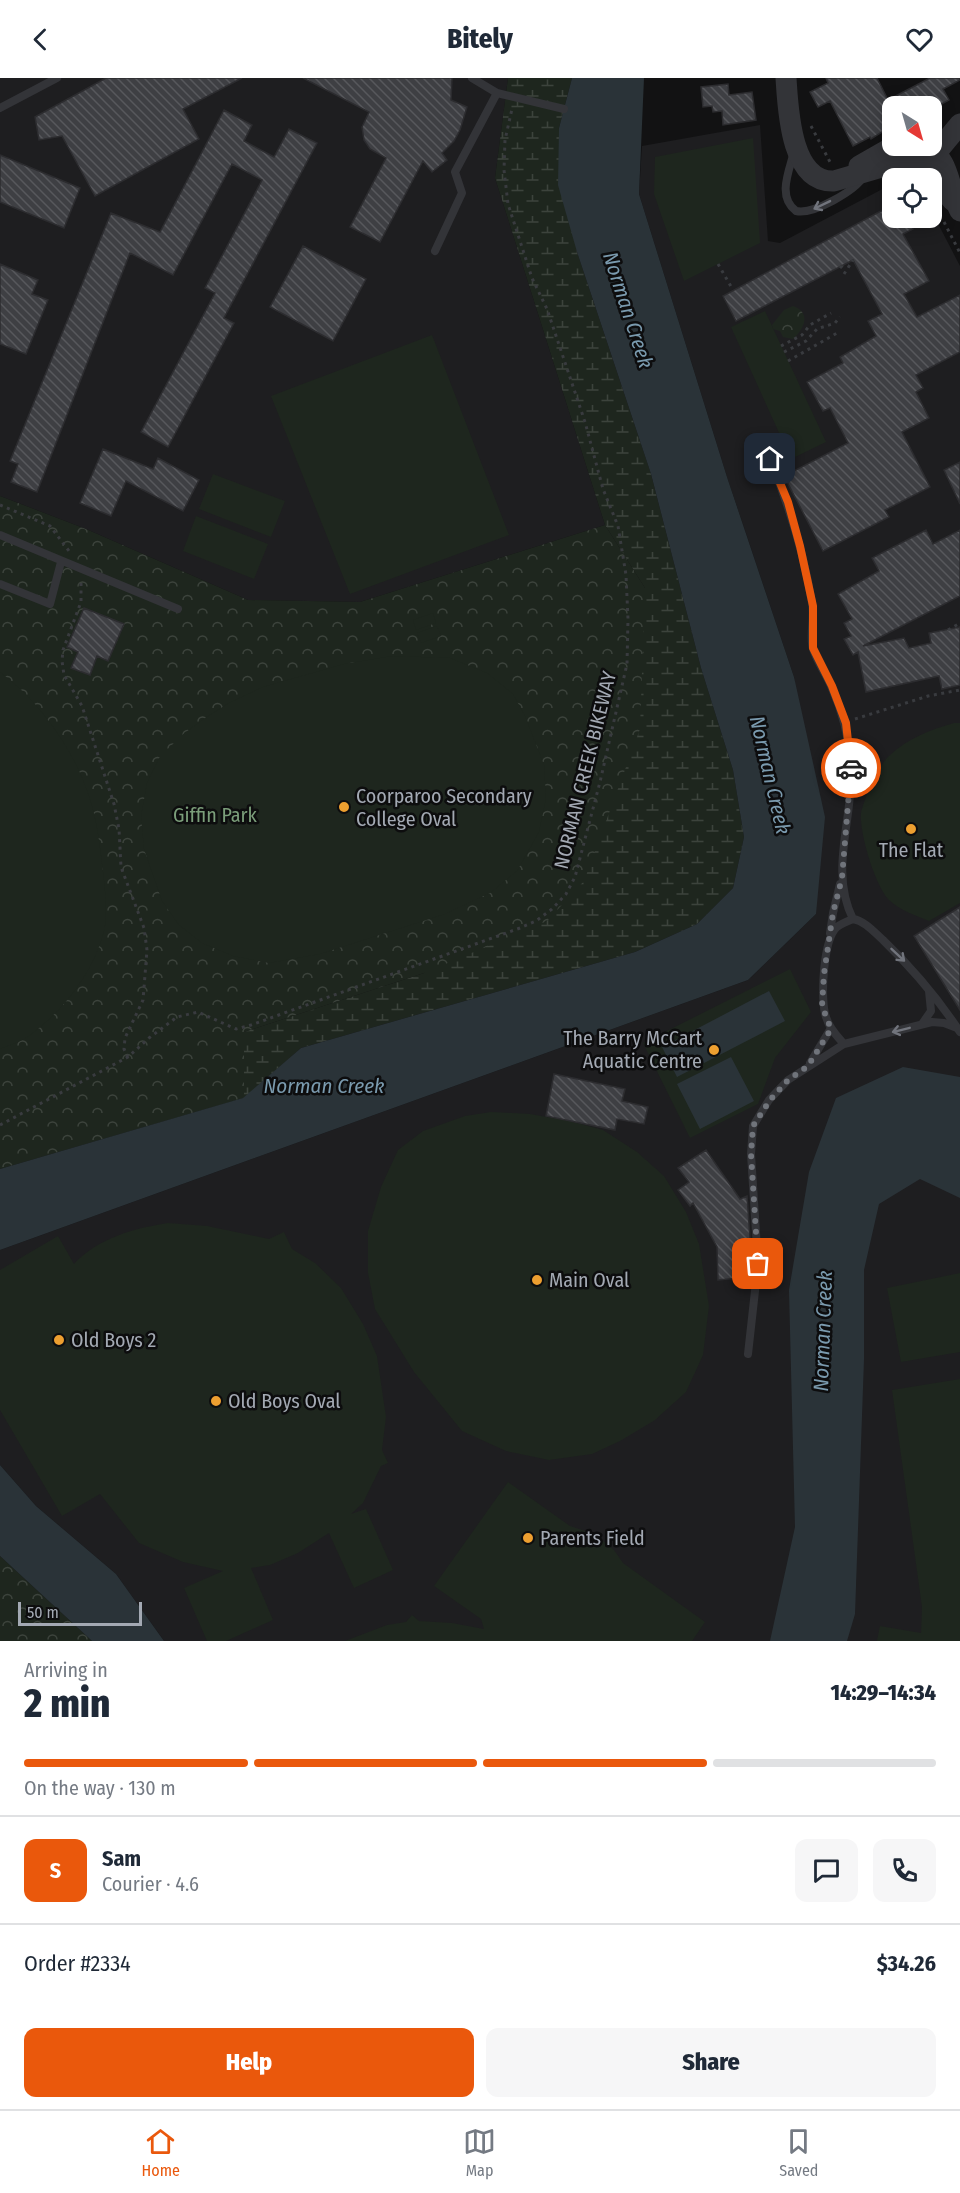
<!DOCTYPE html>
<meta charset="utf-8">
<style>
body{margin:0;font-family:"Fira Sans Condensed",sans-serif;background:#f6f6f7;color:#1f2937;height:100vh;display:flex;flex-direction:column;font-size:22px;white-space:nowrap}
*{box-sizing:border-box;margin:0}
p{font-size:20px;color:#747a83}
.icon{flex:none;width:33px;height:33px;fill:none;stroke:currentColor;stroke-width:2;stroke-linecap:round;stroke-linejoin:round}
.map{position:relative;height:1563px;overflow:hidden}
.panel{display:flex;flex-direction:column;background:#fff;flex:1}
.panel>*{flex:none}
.needle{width:39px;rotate:143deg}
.buttons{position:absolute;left:882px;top:18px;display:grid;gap:12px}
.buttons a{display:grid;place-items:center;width:60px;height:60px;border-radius:12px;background:#fff;box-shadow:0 3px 15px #0003;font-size:30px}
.scale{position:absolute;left:18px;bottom:15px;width:124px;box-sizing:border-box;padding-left:6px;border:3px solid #a3a9b3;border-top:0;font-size:16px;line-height:21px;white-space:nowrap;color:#a3a9b3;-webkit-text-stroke:4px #0d0d0e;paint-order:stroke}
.pin{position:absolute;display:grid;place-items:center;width:51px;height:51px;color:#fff;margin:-26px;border-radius:12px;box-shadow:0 3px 9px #0006}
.courier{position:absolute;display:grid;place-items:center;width:60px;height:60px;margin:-30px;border:4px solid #ea580c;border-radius:50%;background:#fff;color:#222;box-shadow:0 2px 8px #0007}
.overview em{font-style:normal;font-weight:800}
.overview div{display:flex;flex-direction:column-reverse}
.overview{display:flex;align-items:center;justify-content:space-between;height:102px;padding:0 24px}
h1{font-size:39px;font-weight:800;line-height:45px}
.bar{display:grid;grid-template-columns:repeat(4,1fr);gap:9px 6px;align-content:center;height:72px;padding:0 24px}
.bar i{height:8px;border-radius:4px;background:#e0e1e3}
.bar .on{background:#ea580c}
.bar p{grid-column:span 4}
.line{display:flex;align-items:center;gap:15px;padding:0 24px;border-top:2px solid #e0e1e3}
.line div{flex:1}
.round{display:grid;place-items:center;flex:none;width:63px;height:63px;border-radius:12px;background:#f6f6f7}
.cta{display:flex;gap:12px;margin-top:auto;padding:12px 24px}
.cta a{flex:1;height:69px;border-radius:12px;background:#ea580c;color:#fff;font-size:24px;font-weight:800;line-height:69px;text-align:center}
.cta a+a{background:#f6f6f7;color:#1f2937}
header{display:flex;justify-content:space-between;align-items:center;height:78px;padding:0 24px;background:#fff;font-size:27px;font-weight:800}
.tab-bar{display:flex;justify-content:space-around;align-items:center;height:84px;border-top:2px solid #e0e1e3;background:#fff;font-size:16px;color:#747a83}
.tab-bar a{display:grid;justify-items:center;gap:3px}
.tab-bar .on{color:#ea580c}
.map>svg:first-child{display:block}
</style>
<header><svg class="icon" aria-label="back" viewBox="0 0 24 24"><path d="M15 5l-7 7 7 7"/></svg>Bitely<svg class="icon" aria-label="heart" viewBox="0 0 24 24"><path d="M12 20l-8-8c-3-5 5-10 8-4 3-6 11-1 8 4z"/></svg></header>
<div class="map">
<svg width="960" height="1563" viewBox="0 0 960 1563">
<defs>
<pattern id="wetland-marsh" width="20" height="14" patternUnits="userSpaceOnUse" patternTransform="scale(1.5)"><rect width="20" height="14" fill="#1e261e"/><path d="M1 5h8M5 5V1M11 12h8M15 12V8" fill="none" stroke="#3c433c"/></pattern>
<pattern id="park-crowns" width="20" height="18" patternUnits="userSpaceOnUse" patternTransform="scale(1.5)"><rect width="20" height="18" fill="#1e261e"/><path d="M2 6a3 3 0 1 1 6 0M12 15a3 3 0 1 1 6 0" fill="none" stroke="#3c433c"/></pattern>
<pattern id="building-back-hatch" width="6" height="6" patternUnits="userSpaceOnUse" patternTransform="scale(1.5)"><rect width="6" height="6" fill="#3e3f43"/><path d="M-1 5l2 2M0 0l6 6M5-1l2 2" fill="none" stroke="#57585c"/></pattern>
</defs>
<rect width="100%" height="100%" fill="#121213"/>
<path fill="#1e1e20" d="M0,0H508L495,100L605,447L360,524L248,522L86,451L0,418Z
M760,47L768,163L780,165L892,106V140H932V134L960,188V1563H164L116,1496L36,1428L0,1387V1172L748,902L816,836L794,599L727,399L639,116L642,68Z"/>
<path fill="url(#wetland-marsh)" d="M508,0H572L559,50L577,174L651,396L701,590L733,692L744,759L733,810L697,846L635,874L301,970L244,1020V954L424,895L645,510L605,447L495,100Z"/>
<path fill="url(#park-crowns)" d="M793,228C812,235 804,251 793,261L783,259L780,253L773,251L772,247L784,232Z
M0,418L86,451L248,522L360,524L605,447L645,510L640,651L584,803L547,843L424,895L244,954V1020L0,1091Z
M0,1478L92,1563H0Z"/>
<path fill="#1e261e" d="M753,60L760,165L684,203L654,116L655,79Z
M765,233L826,364L791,381L731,249Z
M432,257L509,457L350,516L271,318Z
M213,396L285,423L271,459L199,431Z
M196,438L268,466L254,501L183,473Z
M433,535L436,545L416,552L413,542Z
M437,548L441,558L421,565L417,555Z
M392,578L450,580L487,595L513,616L525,638L544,687L546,720L539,754L517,793L490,815L445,836L320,876L269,885L233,878L202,865L179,847L162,823L144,771L141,738L147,705L159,680L182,657L205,640L229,625L263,609L344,586Z
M0,594C40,624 73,670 89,718C97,742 100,768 103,794C105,810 108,837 104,853C93,895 64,932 29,958C21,964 9,967 0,971Z
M954,645H960V825L929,843C917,838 899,832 889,822C875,808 859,754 861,735C864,721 878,688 889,678C908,660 930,652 954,645Z
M790,891L811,934L775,980L758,1026L690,1060L643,965Z
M491,1034L530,1036L570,1043L603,1052L637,1074L664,1098L686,1134L699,1166L709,1228L703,1277L686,1314L655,1342L620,1363L592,1376L549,1382L506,1373L462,1353L414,1294L375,1231L368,1195V1153L381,1109L398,1072L423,1053L465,1038Z
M168,1145L207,1148L269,1161L284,1154L292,1171L315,1185L341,1210L363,1246L377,1278L386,1339L382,1372L388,1385L381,1388L363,1425L351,1436L366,1431L393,1492L354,1510L329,1455L298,1475L270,1487L251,1490L273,1542L226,1563H207L184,1510L223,1493L183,1484L139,1465L100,1416L62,1438L0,1332V1192L58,1158L74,1186C98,1160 135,1150 168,1145Z
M960,1195V1274L901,1284L887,1210Z
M960,1301V1563H877L880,1548L921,1555L922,1529L892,1312Z
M508,1404L570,1448L591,1455L603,1463L614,1472L623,1485L705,1544L692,1563H345L387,1547L406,1544L412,1537L419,1543L452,1545L484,1551L481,1541L434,1508Z"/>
<path fill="#2a3338" d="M572,0H644L639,116L727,399L794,599L825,739L816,836L748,902L0,1172V1091L243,1020L301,970L635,874L697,846L733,810L744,759L733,692L701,590L651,396L577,174L558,107L559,50Z
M769,913L785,943L677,999L662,969Z
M731,979L754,1023L700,1051L677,1006Z
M903,989L960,999V1120L920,1101L879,1126L864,1192V1281L855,1536L847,1563H770L795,1449L789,1212L809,1094L836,1020Z
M0,1387L36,1428L116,1496L164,1563H92L0,1478Z"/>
<path fill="url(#building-back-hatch)" stroke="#2c2c2f" stroke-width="1.5" d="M106,0H242L183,31L199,61L95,118L62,58L39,62L35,39Z
M303,0H452L451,22L467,29L460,52L454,63L442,75L447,82L432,94L423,83L380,164L350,149L386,80L370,71L364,62L362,49L369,34Z
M826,0H877L888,22L930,0H960V2L943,11L949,22L936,29L931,19L913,28H892V40L887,43L890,49L871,61L870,59L853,68L830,23L818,29L810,14L828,5Z
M728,6L729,17L752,14L756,42L723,47L722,33L713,34L712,28L703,29L701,9Z
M224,32L252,47L244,63L274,79L289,51L317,65L224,240L234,245L168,369L141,354L215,215L205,210L262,102L232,86L173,197L130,175L37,414L11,404L18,386L10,383L111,135L160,154Z
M0,77L80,110L64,150L0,124Z
M892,127V140H907L913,151L903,156L929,203L904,216L917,239L960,217V274L916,297L923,310L916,314L929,340L902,354L930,409L885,432L889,439L823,473L784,398L848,365L830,330L823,333L807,304L843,285L840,279L876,258L868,243L882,236L853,182L736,243L723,218Z
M303,168L366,201L333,263L270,229Z
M0,186L38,202L32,216L48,222L26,276L0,266Z
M103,371L153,391L158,380L199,402L183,433L126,403L111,438L80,425Z
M960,384V426L944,392Z
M926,452L933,466L960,452V518L863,568L904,560L909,570L931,565L929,555L960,549V607L942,611L939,598L866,614L858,574L853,577L844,561L851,558L844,545L852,541L838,516L879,493L872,480Z
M84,530L124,546L108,583L97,578L90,597L71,590L78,574L67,569Z
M960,829V932L914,858Z
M554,996L625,1011L622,1023L648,1029L644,1046L617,1041L615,1052L546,1038Z
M706,1072L740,1121L747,1118L752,1187L750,1199L718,1202L717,1169L693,1125L690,1128L678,1112L689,1104L678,1090Z"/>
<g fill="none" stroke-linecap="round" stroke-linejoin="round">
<path stroke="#393b3f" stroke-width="3" stroke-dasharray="3 4.5" stroke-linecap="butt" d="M811,48L830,84
M944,144L960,175
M718,186L733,212
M840,190L842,188L841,185
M844,196L853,182
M781,268L802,257L810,247L831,235
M784,274L806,263L817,251L835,245L840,239
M788,283L839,254
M0,427L50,448L69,473
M81,505V524L63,572L62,583L64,597L82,628L114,726L119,751L121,789L144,850L147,872L143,922L125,960L124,971L128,979
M948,552L960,545
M855,641L928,618L960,612
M0,1047L128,979L149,960L177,939L198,934L236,951L251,947L520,850L536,843L552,831L566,816L575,799L600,704L627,586L628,541L626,497L618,448L603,411L585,344L547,231L532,200L508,126L504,92L505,62L512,31"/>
<path stroke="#333438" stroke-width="8" d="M497,15L564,31
M0,30L57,0
M794,74C789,93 777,119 796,133C813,137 855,113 864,98
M435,173L462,115L455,94L497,15L472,0
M770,381C789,428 804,475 812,525C815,540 809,557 813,571C817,584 826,596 831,608C843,635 850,663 851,692C853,742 829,793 853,841C865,843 874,854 883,862C913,891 937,919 960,954
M0,457L178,531
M0,506L50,526L61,484
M853,841C848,843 841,846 837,849C823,861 820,923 826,939C829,950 837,958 844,966L932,944L944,945L957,950
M830,855L833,835L840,806
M922,946L931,933L929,913
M810,985L831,950
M748,1276L758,1186L751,1076L753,1048L769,1022L788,1002L844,966"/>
<path stroke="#333438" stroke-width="21" d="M786,0C788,29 790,105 834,103L899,84H917L936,75L960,46
M925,68C951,81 948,111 960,133
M917,84L925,90L953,123
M859,88L894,68"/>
</g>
<defs><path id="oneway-shaft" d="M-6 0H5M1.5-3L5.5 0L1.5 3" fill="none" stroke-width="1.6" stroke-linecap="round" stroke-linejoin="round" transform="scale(1.5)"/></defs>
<g stroke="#71747c">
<use href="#oneway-shaft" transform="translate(822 127) rotate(154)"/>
<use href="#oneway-shaft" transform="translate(898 877) rotate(43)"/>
<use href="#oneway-shaft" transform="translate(901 952) rotate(166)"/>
</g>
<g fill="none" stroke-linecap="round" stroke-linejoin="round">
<path stroke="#70747b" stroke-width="6" stroke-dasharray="0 10.8" d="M758,1186L751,1076L753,1048L770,1022L788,1002L808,988L831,951L822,928L824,896L833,835L842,800L851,690"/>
<path stroke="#ea580c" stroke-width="8" d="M770,381L788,424L800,468L813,528V570L832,608L846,645L851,690"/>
</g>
<g fill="#ed9f30" stroke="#0d0d0e" stroke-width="2">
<circle cx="344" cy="729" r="6"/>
<circle cx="911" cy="751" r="6"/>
<circle cx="714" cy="972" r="6"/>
<circle cx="537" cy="1202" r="6"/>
<circle cx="59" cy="1262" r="6"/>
<circle cx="216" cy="1323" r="6"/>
<circle cx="528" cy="1460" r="6"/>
</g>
<g text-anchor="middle" stroke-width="5" stroke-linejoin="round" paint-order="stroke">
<g font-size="20" fill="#a3a9b3" stroke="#0d0d0e">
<text transform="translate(585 692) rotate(-76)" y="7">NORMAN CREEK BIKEWAY</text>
</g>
<g font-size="20" fill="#a3a9b3" stroke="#0d0d0e" text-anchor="start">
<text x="356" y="725">Coorparoo Secondary<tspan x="356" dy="23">College Oval</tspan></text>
<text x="911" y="779" text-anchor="middle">The Flat</text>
<text x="702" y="967" text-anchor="end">The Barry McCart<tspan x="702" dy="23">Aquatic Centre</tspan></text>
<text x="549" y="1209">Main Oval</text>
<text x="71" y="1269">Old Boys 2</text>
<text x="228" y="1330">Old Boys Oval</text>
<text x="540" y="1467">Parents Field</text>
</g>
<g font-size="20" fill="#7b9e7a" stroke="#0d0d0e">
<text x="215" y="744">Giffin Park</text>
</g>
<g font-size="21" font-style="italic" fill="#7a9aae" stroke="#0d0d0e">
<text transform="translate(628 232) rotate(72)" y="7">Norman Creek</text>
<text transform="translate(770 697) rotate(77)" y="7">Norman Creek</text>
<text x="324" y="1015">Norman Creek</text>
<text transform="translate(823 1253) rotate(-88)" y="7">Norman Creek</text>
</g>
</g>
</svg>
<div class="buttons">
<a><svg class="needle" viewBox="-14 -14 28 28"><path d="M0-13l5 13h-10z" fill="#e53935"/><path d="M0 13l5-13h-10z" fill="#747a83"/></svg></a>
<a><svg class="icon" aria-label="locate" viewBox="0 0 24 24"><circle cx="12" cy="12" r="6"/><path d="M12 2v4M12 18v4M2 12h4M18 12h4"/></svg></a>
</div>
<div class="scale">50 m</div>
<div class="pin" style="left:758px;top:1186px;background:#ea580c"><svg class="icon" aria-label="bag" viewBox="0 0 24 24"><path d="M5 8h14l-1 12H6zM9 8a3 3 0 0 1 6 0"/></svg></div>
<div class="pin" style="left:770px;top:381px;background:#1f2937"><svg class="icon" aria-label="home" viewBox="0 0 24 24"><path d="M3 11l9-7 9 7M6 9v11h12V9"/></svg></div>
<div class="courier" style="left:851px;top:690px"><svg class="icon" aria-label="car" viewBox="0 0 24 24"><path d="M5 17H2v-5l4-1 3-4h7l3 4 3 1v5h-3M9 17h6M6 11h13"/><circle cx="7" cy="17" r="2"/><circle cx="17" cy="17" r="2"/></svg></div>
</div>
<section class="panel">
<div class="overview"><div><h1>2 min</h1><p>Arriving in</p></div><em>14:29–14:34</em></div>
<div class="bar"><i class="on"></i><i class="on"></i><i class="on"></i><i></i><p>On the way · 130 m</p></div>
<div class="line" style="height:108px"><b class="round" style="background:#ea580c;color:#fff">S</b><div><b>Sam</b><p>Courier · 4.6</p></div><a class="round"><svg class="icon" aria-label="chat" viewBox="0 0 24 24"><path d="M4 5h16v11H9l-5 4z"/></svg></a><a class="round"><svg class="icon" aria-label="phone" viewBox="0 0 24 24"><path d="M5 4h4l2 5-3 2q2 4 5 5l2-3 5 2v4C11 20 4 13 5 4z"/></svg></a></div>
<div class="line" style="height:78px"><div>Order #2334</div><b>$34.26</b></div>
<div class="cta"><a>Help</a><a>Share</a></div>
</section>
<nav class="tab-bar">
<a class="on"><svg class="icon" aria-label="home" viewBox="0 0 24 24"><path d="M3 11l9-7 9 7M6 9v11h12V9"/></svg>Home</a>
<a><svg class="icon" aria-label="map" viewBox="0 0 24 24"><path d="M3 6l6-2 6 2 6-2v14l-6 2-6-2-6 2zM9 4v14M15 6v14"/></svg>Map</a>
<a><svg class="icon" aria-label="saved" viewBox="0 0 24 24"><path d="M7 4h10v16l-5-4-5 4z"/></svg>Saved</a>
</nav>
